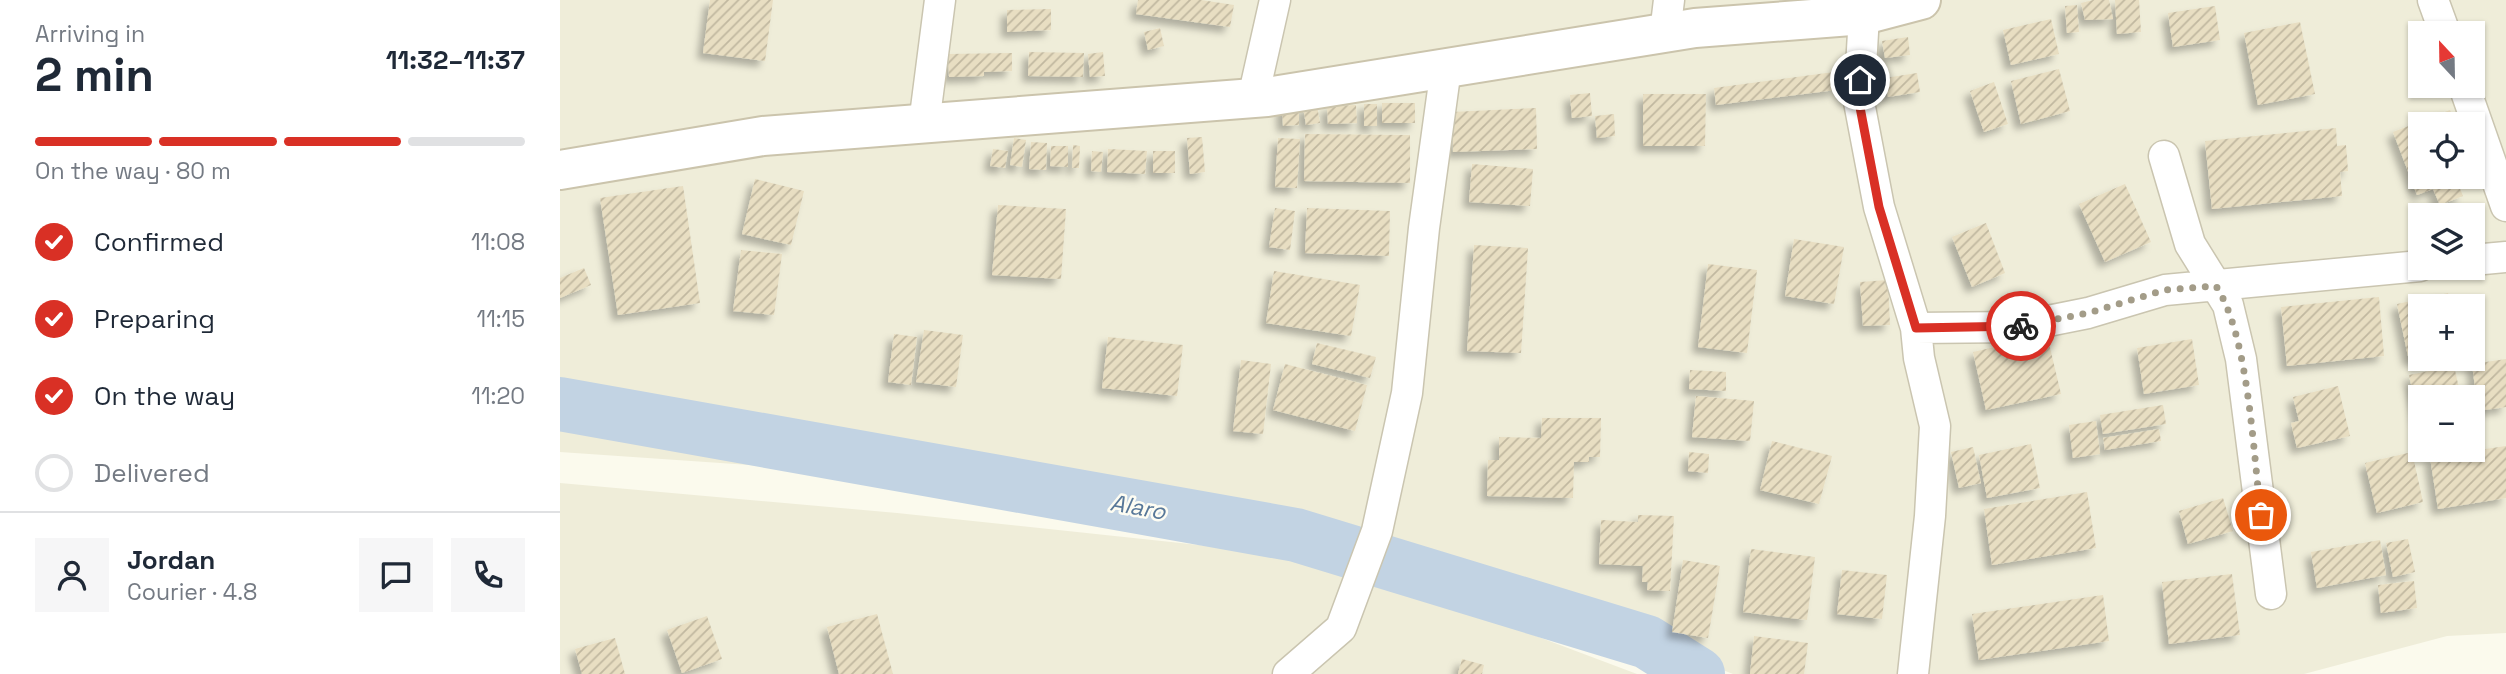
<!DOCTYPE html>
<meta charset="utf-8">
<style>
body{margin:0;font-family:"Space Grotesk",sans-serif;background:#f6f6f7;color:#1f2937;height:100vh;display:flex;flex-direction:column;font-size:26px;white-space:nowrap}
*{box-sizing:border-box;margin:0}
p{font-size:23px;color:#747a83}
.icon{flex:none;width:38px;height:38px;fill:none;stroke:currentColor;stroke-width:2;stroke-linecap:round;stroke-linejoin:round}
.map{position:relative;flex:1;overflow:hidden}
.side{display:flex;flex-direction:column;background:#fff;width:560px}
.side>*{flex:none}
.needle{width:46px;rotate:338deg}
.buttons{position:absolute;left:1848px;top:21px;display:grid;gap:14px}
.buttons a{display:grid;place-items:center;width:77px;height:77px;border-radius:0px;background:#fff;box-shadow:0 2px 5px #0004;font-size:35px}
.pin{position:absolute;display:grid;place-items:center;width:60px;height:60px;color:#fff;margin:-30px;border:4px solid #fff;border-radius:50%;box-shadow:0 2px 7px #0007}
.courier{position:absolute;display:grid;place-items:center;width:70px;height:70px;margin:-35px;border:5px solid #d93025;border-radius:50%;background:#fff;color:#222;box-shadow:0 2px 9px #0007}
.head em{font-style:normal;font-weight:700}
.head div{display:flex;flex-direction:column-reverse}
.head{display:flex;align-items:center;justify-content:space-between;height:119px;padding:0 35px}
h1{font-size:46px;font-weight:700;line-height:52px}
.bar{display:grid;grid-template-columns:repeat(4,1fr);gap:10px 7px;align-content:center;height:84px;padding:0 35px}
.bar i{height:9px;border-radius:5px;background:#e0e1e3}
.bar .selected{background:#d93025}
.bar p{grid-column:span 4}
.line{display:flex;align-items:center;gap:18px;padding:0 35px;border-top:2px solid #e0e1e3}
.line div{flex:1}
.round{display:grid;place-items:center;flex:none;width:74px;height:74px;border-radius:0px;background:#f6f6f7}
ol{padding:0 35px;list-style:none}
li{display:flex;align-items:center;gap:21px;height:77px}
li p{margin-inline-start:auto}
li .icon{padding:7px;border-radius:50%;background:#d93025;color:#fff;stroke-width:4}
li:last-child{color:#747a83}
li i{width:38px;height:38px;border:4px solid #e0e1e3;border-radius:50%}
main{display:flex;flex:1;min-height:0}
.map>svg:first-child{display:block}
</style>
<main>
<section class="side">
<div class="head"><div><h1>2 min</h1><p>Arriving in</p></div><em>11:32–11:37</em></div>
<div class="bar"><i class="selected"></i><i class="selected"></i><i class="selected"></i><i></i><p>On the way · 80 m</p></div>
<ol>
<li><svg class="icon" aria-label="check" viewBox="0 0 24 24"><path d="M5 12l5 5 9-10"/></svg>Confirmed<p>11:08</p></li>
<li><svg class="icon" aria-label="check" viewBox="0 0 24 24"><path d="M5 12l5 5 9-10"/></svg>Preparing<p>11:15</p></li>
<li><svg class="icon" aria-label="check" viewBox="0 0 24 24"><path d="M5 12l5 5 9-10"/></svg>On the way<p>11:20</p></li>
<li><i></i>Delivered</li>
</ol>
<div class="line" style="height:126px"><a class="round"><svg class="icon" aria-label="person" viewBox="0 0 24 24"><circle cx="12" cy="8" r="4"/><path d="M4 21q1-7 8-7t8 7"/></svg></a><div><b>Jordan</b><p>Courier · 4.8</p></div><a class="round"><svg class="icon" aria-label="chat" viewBox="0 0 24 24"><path d="M4 5h16v11H9l-5 4z"/></svg></a><a class="round"><svg class="icon" aria-label="phone" viewBox="0 0 24 24"><path d="M5 4h4l2 5-3 2q2 4 5 5l2-3 5 2v4C11 20 4 13 5 4z"/></svg></a></div>
</section>
<div class="map">
<svg width="1946" height="674" viewBox="0 0 1946 674">
<defs>
<pattern id="building-hatch" width="6" height="6" patternUnits="userSpaceOnUse" patternTransform="scale(1.75)"><rect width="6" height="6" fill="#e8dec2"/><path d="M-1 1l2-2M0 6l6-6M5 7l2-2" fill="none" stroke="#c1b8a0"/></pattern>
<filter id="shadow"><feDropShadow dx="-6" dy="6" stdDeviation="3.5" flood-color="#0004"/></filter>
</defs>
<rect width="100%" height="100%" fill="#fbfaed"/>
<path fill="#efedd9" fill-rule="evenodd" d="M0,0H1946V633L1887,636L1744,674H1173L945,584L698,510L218,467L0,452ZM1860,33H1913V86H1860ZM1860,124H1913V177H1860ZM1860,215H1913V268H1860ZM1860,306H1913V359H1860ZM1860,397H1913V450H1860Z
M0,483L337,513L771,559L1077,674H0Z"/>
<g fill="none" stroke-linecap="round" stroke-linejoin="round">
<path stroke="#c2d3e3" stroke-width="54" d="M0,404L736,535L1087,642L1138,674"/>
</g>
<path fill="url(#building-hatch)" filter="url(#shadow)" d="M150,0H213L205,61L143,53Z
M578,0H641L674,5L670,27L576,14Z
M1533,0H1549L1553,19L1525,20L1521,3Z
M1555,0H1579L1581,32L1557,34Z
M1517,5L1519,32L1507,33L1505,6Z
M1655,6L1660,40L1613,47L1608,13Z
M491,9V30L447,32V10Z
M1491,19L1499,54L1451,65L1443,30Z
M1740,22L1755,94L1698,105L1684,33Z
M600,28L604,46L588,50L584,32Z
M1348,37L1350,55L1325,58L1322,41Z
M469,52L524,53L523,77L468,76Z
M543,52L545,76L530,77L528,54Z
M452,53V71L424,72V76L389,77L388,54Z
M1499,69L1510,111L1461,124L1451,81Z
M1274,72L1276,90L1156,105L1154,88Z
M1357,73L1360,92L1328,97L1325,78Z
M1434,82L1448,124L1424,132L1410,91Z
M1030,93L1032,116L1012,118L1010,95Z
M1083,94H1146L1145,146H1083Z
M822,103H855V123H822Z
M739,104V125L723,126L722,105Z
M804,104H817V126H804Z
M757,105L760,123L746,125L743,107Z
M796,105L797,123L768,124L767,106Z
M976,108L977,149L893,152L892,112Z
M1890,110L1896,124H1860V177H1902L1896,179L1903,196L1880,205L1873,189L1857,195L1833,132Z
M1054,114L1055,136L1037,138L1035,116Z
M1776,128L1777,146L1786,145L1788,171L1780,172L1782,196L1652,209L1645,141Z
M745,134L850,135V183L744,181Z
M642,137L645,172L630,174L627,138Z
M454,138L466,140L462,167L450,165Z
M718,138L740,139L737,188L715,187Z
M471,142L487,143L486,170L469,169Z
M513,145L520,146L519,168H512Z
M491,146H508V167L490,166Z
M433,149L448,151L445,168L430,166Z
M548,149L587,151L585,174L547,172Z
M532,151L543,152L541,172L531,171Z
M593,151H615V173H593Z
M912,164L973,169L970,206L909,202Z
M195,179L244,191L231,245L182,234Z
M1565,184L1591,242L1545,262L1519,204Z
M123,186L140,303L58,315L40,198Z
M438,205L506,209L501,279L432,275Z
M715,208L735,211L730,250L709,247Z
M747,208L830,211L829,256L745,253Z
M1426,223L1445,273L1412,287L1392,237Z
M1234,239L1284,247L1274,304L1225,296Z
M914,245L968,248L961,353L907,351Z
M181,250L222,254L214,315L173,311Z
M1148,264L1197,270L1187,353L1138,347Z
M24,268L31,285L0,298V278Z
M714,271L800,285L791,336L706,323Z
M1328,280L1330,325L1303,326L1300,282Z
M1888,293L1891,306H1860V358L1849,361L1837,304Z
M1819,297L1824,356L1727,366L1721,307Z
M364,330L403,335L396,387L356,382Z
M334,334L357,337L351,385L328,382Z
M1487,335L1501,394L1426,410L1413,352Z
M548,337L623,345L617,396L542,388Z
M1632,339L1639,385L1584,394L1577,348Z
M757,343L816,357L810,378L752,364Z
M1946,359V407L1918,411L1912,364Z
M681,360L711,364L703,434L673,431Z
M725,364L807,385L795,431L713,410Z
M1894,366L1901,397H1860L1859,421L1849,375Z
M1130,370L1166,372V391L1129,389Z
M1778,386L1790,436L1737,448L1731,423L1739,421L1733,397Z
M1136,396L1194,401L1190,441L1132,437Z
M1603,405L1606,424L1543,434L1540,415Z
M982,418H1041L1040,457H1029V462H1014L1013,498L927,496L928,460H939V437L981,438Z
M1536,421L1540,454L1513,458L1509,425Z
M1599,429L1601,441L1545,450L1543,438Z
M1212,441L1272,456L1259,504L1200,490Z
M1471,444L1480,488L1427,498L1419,455Z
M1946,446V498L1878,509L1870,457Z
M1413,447L1421,483L1399,488L1391,452Z
M1129,452L1149,454L1148,473L1128,471Z
M1852,452L1863,502L1817,513L1805,463Z
M1527,492L1536,548L1432,565L1424,509Z
M1663,498L1673,531L1628,544L1619,511Z
M1078,515L1114,516L1110,591L1087,590L1088,582H1082L1083,566L1039,564L1041,520L1078,522Z
M1848,539L1855,572L1833,577L1826,543Z
M1820,540L1826,575L1757,588L1751,552Z
M1191,549L1255,557L1247,620L1183,612Z
M1123,560L1160,566L1148,638L1112,632Z
M1282,570L1327,575L1322,619L1277,614Z
M1672,574L1680,635L1609,644L1602,582Z
M1854,581L1857,608L1821,613L1818,585Z
M1543,595L1549,641L1419,660L1412,614Z
M317,614L333,674H279L267,627Z
M147,616L162,659L122,673L107,630Z
M1194,636L1248,643L1244,674H1190Z
M55,638L65,674H22L15,649Z
M902,659L924,665L922,674H898Z"/>
<g fill="none" stroke-linecap="round" stroke-linejoin="round">
<g stroke="#cac5b0" stroke-width="33">
<path id="street" d="M1873,0L1885,33
M1304,15L1299,102L1319,207L1356,328L1359,358L1375,426L1370,516L1353,674
M1105,33L1109,0
M1904,86L1946,206
M693,98L715,0
M364,124L380,0
M1604,156L1630,244L1668,305L1681,359L1711,594
M1913,260L1946,257
M1356,328L1458,327L1528,313L1605,290L1860,266
M728,674L781,628L817,531L847,393L864,228L886,68"/>
</g>
<g stroke="#cbc4ac" stroke-width="42">
<path id="secondary" d="M0,170L203,136L707,97L1135,28L1304,15L1361,0"/>
</g>
<use href="#street" stroke="#fff" stroke-width="30"/>
<use href="#secondary" stroke="#fff" stroke-width="38"/>
</g>
<g fill="none" stroke-linecap="round" stroke-linejoin="round">
<path stroke="#a39c88" stroke-width="7" stroke-dasharray="0 12.6" d="M1461,326L1528,313L1605,290L1656,286C1689,336 1693,453 1701,515"/>
<path stroke="#d93025" stroke-width="9" d="M1300,80L1299,102L1319,207L1356,328L1461,326"/>
</g>
<g text-anchor="middle" stroke-width="5" stroke-linejoin="round" paint-order="stroke">
<g font-size="23" font-style="italic" fill="#587899" stroke="#fefdf3">
<text transform="translate(578 507) rotate(10)" y="8">Alaro</text>
</g>
</g>
</svg>
<div class="buttons">
<a><svg class="needle" viewBox="-14 -14 28 28"><path d="M0-13l5 13h-10z" fill="#e53935"/><path d="M0 13l5-13h-10z" fill="#747a83"/></svg></a>
<a><svg class="icon" aria-label="locate" viewBox="0 0 24 24"><circle cx="12" cy="12" r="6"/><path d="M12 2v4M12 18v4M2 12h4M18 12h4"/></svg></a>
<a><svg class="icon" aria-label="layers" viewBox="0 0 24 24"><path d="M12 4l9 5-9 5-9-5zM3 14l9 5 9-5"/></svg></a>
<a>+</a>
<a>−</a>
</div>
<div class="pin" style="left:1701px;top:515px;background:#ea580c"><svg class="icon" aria-label="bag" viewBox="0 0 24 24"><path d="M5 8h14l-1 12H6zM9 8a3 3 0 0 1 6 0"/></svg></div>
<div class="pin" style="left:1300px;top:80px;background:#1f2937"><svg class="icon" aria-label="home" viewBox="0 0 24 24"><path d="M3 11l9-7 9 7M6 9v11h12V9"/></svg></div>
<div class="courier" style="left:1461px;top:326px"><svg class="icon" aria-label="bike" viewBox="0 0 24 24"><circle cx="6" cy="16" r="4"/><circle cx="18" cy="16" r="4"/><path d="M6 16l4-8h5l3 8M10 8l3 8H6M13 5h3"/></svg></div>
</div>
</main>
